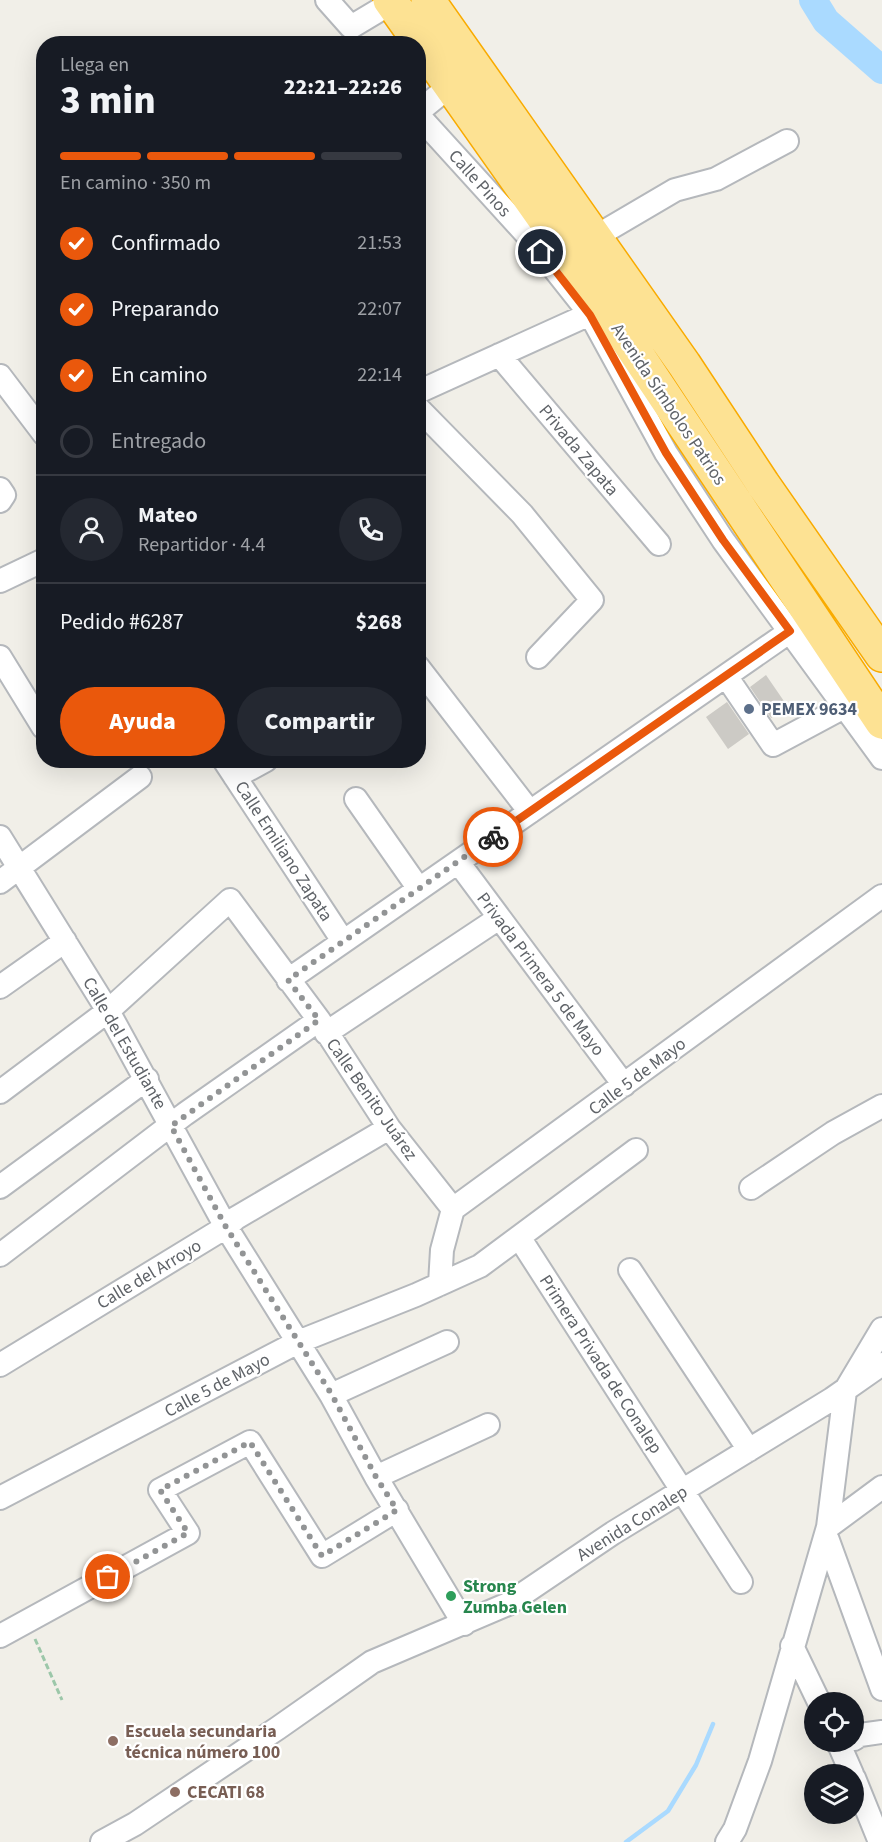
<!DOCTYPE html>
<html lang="es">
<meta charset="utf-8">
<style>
body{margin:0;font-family:"Source Sans 3",sans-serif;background:#242831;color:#f1f3f6;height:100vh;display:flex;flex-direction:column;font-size:22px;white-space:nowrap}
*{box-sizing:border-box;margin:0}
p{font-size:20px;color:#9ea1a6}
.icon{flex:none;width:33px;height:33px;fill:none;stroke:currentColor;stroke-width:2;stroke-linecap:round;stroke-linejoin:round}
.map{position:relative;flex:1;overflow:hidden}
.drawer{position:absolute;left:36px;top:36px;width:390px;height:732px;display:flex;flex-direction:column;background:#171b24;border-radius:24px;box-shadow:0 6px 24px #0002}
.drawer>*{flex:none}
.buttons{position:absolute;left:804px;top:1692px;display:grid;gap:12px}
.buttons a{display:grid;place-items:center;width:60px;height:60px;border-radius:50%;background:#171b24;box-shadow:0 6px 24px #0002;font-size:30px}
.pin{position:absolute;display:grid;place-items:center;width:51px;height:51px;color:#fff;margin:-26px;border:3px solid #fff;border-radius:50%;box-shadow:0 2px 6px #0007}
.courier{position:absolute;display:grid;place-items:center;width:60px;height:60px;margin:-30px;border:4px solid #ea580c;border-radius:50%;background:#fff;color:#222;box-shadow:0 2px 8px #0007}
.headline em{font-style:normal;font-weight:800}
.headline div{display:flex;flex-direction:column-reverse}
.headline{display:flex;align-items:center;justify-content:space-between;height:102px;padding:0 24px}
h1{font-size:39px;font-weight:800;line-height:45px}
.bar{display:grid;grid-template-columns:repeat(4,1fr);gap:9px 6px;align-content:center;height:72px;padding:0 24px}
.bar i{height:8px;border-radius:4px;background:#363941}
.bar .on{background:#ea580c}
.bar p{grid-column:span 4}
.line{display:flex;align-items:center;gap:15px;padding:0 24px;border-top:2px solid #363941}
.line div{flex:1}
.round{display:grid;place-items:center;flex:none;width:63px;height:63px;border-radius:32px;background:#242831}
ol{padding:0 24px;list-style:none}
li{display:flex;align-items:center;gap:18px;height:66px}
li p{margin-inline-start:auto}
li .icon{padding:6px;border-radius:50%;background:#ea580c;color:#fff;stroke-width:4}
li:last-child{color:#9ea1a6}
li i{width:33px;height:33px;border:3px solid #363941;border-radius:50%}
.button{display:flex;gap:12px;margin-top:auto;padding:12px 24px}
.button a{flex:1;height:69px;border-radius:36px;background:#ea580c;color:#fff;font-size:24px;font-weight:800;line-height:69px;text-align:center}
.button a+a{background:#242831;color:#f1f3f6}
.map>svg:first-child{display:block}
</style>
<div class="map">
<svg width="882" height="1842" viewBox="0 0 882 1842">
<rect width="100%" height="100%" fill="#f1efe8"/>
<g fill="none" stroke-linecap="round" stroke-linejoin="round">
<path stroke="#aadaff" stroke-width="4.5" d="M626,1842L668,1811L696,1765L713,1724"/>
<path stroke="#aadaff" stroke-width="28" d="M813,0L826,21L882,70"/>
</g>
<path fill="#cccac5" d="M766,675L788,707L771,718L750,687Z
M727,702L749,734L728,749L706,717Z"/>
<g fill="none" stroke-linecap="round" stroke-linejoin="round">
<g stroke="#b5b8bc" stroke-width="26">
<path id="minor" d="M327,0L351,27L391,3
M418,112L451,85
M418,115L529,237L590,314L666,453L723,540L882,758
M595,237L675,190L716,179L787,141
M499,355L659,544
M0,376L44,434
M418,392L601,309
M418,408L522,514L592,600L538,657
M0,489L4,495L0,501
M0,581L44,560
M0,657L43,727
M418,667L530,812
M726,676L773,745L857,700
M224,760L343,941
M235,777L266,760
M356,799L419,889
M0,837L108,1011L226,1227L331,1395L376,1477L464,1624
M458,862L624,1085
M0,882L140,777
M288,980L802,623
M0,987L65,941
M326,1033L499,918
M0,1092L108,1011L230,900L319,1020L389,1128L453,1209
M0,1187L147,1079
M751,1188L833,1133L882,1106
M519,1237L741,1582
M0,1255L185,1114L319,1020
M630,1270L749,1450
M440,1284L442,1250L453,1209L882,896
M0,1365L226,1227L236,1218L389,1128
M331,1395L447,1342
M376,1477L488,1425
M0,1498L298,1342L416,1295L480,1266L636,1150
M828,1527L882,1487
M826,1535L882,1689
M0,1636L188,1533L160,1490L250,1442L322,1556L397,1510
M792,1646L819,1702
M854,1739L860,1735L882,1732
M838,1742L852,1774
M854,1778L880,1842
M102,1842L135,1824L278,1728L372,1662L508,1604L613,1533L832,1399L882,1364
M727,1842L735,1829L760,1761L828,1527L845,1391L882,1329"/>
</g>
<g stroke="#f9ab00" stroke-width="36">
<path id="highway" d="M390,0L584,275L882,722
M428,0L684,364L763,484L882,655"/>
</g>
<path stroke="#9cc7a9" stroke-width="3" stroke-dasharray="6 3" stroke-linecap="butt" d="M35,1639L62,1700"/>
<use href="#minor" stroke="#fff" stroke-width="22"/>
<use href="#highway" stroke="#fde293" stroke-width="33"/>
</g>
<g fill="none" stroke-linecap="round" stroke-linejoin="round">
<path stroke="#929495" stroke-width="6" stroke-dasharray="0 10.8" d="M108,1577L188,1533L160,1490L250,1442L322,1556L397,1510L376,1477L332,1395L226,1227L171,1126L319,1020L288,980L493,837"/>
<path stroke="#ea580c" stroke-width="8" d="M493,837L790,631L723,540L666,453L590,315L541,252"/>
</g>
<circle fill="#5c6f8a" stroke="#fff" stroke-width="2" cx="749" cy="709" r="6"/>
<circle fill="#2e9e5b" stroke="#fff" stroke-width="2" cx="451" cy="1596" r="6"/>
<g fill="#8d6e63" stroke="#fff" stroke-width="2">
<circle cx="113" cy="1741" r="6"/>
<circle cx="175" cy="1792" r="6"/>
</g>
<g text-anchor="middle" stroke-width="4.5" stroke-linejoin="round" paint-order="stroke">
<g font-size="18" fill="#5f6368" stroke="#fff">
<text transform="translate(480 183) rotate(48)" y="6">Calle Pinos</text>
<text transform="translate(669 404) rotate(56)" y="6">Avenida Símbolos Patrios</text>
<text transform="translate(579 450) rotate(50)" y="6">Privada Zapata</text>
<text transform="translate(284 851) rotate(57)" y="6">Calle Emiliano Zapata</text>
<text transform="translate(541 974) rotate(53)" y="6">Privada Primera 5 de Mayo</text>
<text transform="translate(125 1043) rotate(60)" y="6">Calle del Estudiante</text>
<text transform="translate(637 1076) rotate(-37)" y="6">Calle 5 de Mayo</text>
<text transform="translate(372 1099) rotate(55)" y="6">Calle Benito Juárez</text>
<text transform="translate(149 1274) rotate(-31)" y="6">Calle del Arroyo</text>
<text transform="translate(601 1364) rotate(57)" y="6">Primera Privada de Conalep</text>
<text transform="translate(217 1385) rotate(-28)" y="6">Calle 5 de Mayo</text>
<text transform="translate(632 1523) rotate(-32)" y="6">Avenida Conalep</text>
</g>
<g font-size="18" font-weight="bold" fill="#4e5e75" stroke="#fff" text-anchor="start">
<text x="761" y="715">PEMEX 9634</text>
</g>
<g font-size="18" font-weight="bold" fill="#27864d" stroke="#fff" text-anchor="start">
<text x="463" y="1592">Strong<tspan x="463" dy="21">Zumba Gelen</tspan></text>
</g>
<g font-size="18" font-weight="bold" fill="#785e54" stroke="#fff" text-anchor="start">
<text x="125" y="1737">Escuela secundaria<tspan x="125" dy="21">técnica número 100</tspan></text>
<text x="187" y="1798">CECATI 68</text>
</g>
</g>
</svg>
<div class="buttons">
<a><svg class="icon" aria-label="locate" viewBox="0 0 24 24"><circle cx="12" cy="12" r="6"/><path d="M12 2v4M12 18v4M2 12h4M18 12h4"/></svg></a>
<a><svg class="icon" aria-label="layers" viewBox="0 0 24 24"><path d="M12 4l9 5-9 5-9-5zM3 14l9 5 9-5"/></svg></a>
</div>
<div class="pin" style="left:108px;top:1577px;background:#ea580c"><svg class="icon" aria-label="bag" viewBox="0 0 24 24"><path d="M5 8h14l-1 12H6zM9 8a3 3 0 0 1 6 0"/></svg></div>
<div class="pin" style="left:541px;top:252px;background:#1f2937"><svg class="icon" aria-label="home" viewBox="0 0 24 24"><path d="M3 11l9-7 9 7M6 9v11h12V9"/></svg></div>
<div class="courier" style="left:493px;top:837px"><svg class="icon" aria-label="bike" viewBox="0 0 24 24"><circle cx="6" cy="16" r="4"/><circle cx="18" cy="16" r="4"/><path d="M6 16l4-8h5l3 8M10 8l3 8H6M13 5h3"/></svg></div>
<section class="drawer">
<div class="headline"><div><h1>3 min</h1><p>Llega en</p></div><em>22:21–22:26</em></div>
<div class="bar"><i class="on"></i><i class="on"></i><i class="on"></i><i></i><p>En camino · 350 m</p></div>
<ol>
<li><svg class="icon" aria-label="check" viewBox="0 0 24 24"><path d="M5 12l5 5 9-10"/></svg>Confirmado<p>21:53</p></li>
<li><svg class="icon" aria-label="check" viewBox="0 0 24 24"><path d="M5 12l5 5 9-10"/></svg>Preparando<p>22:07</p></li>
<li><svg class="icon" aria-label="check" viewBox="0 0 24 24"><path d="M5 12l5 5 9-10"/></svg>En camino<p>22:14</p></li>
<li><i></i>Entregado</li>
</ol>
<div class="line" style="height:108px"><a class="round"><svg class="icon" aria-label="person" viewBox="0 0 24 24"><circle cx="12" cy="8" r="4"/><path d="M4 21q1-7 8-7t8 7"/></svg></a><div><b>Mateo</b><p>Repartidor · 4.4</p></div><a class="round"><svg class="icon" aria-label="phone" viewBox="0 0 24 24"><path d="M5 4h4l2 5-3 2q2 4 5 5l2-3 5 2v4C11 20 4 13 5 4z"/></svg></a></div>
<div class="line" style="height:78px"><div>Pedido #6287</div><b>$268</b></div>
<div class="button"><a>Ayuda</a><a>Compartir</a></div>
</section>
</div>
